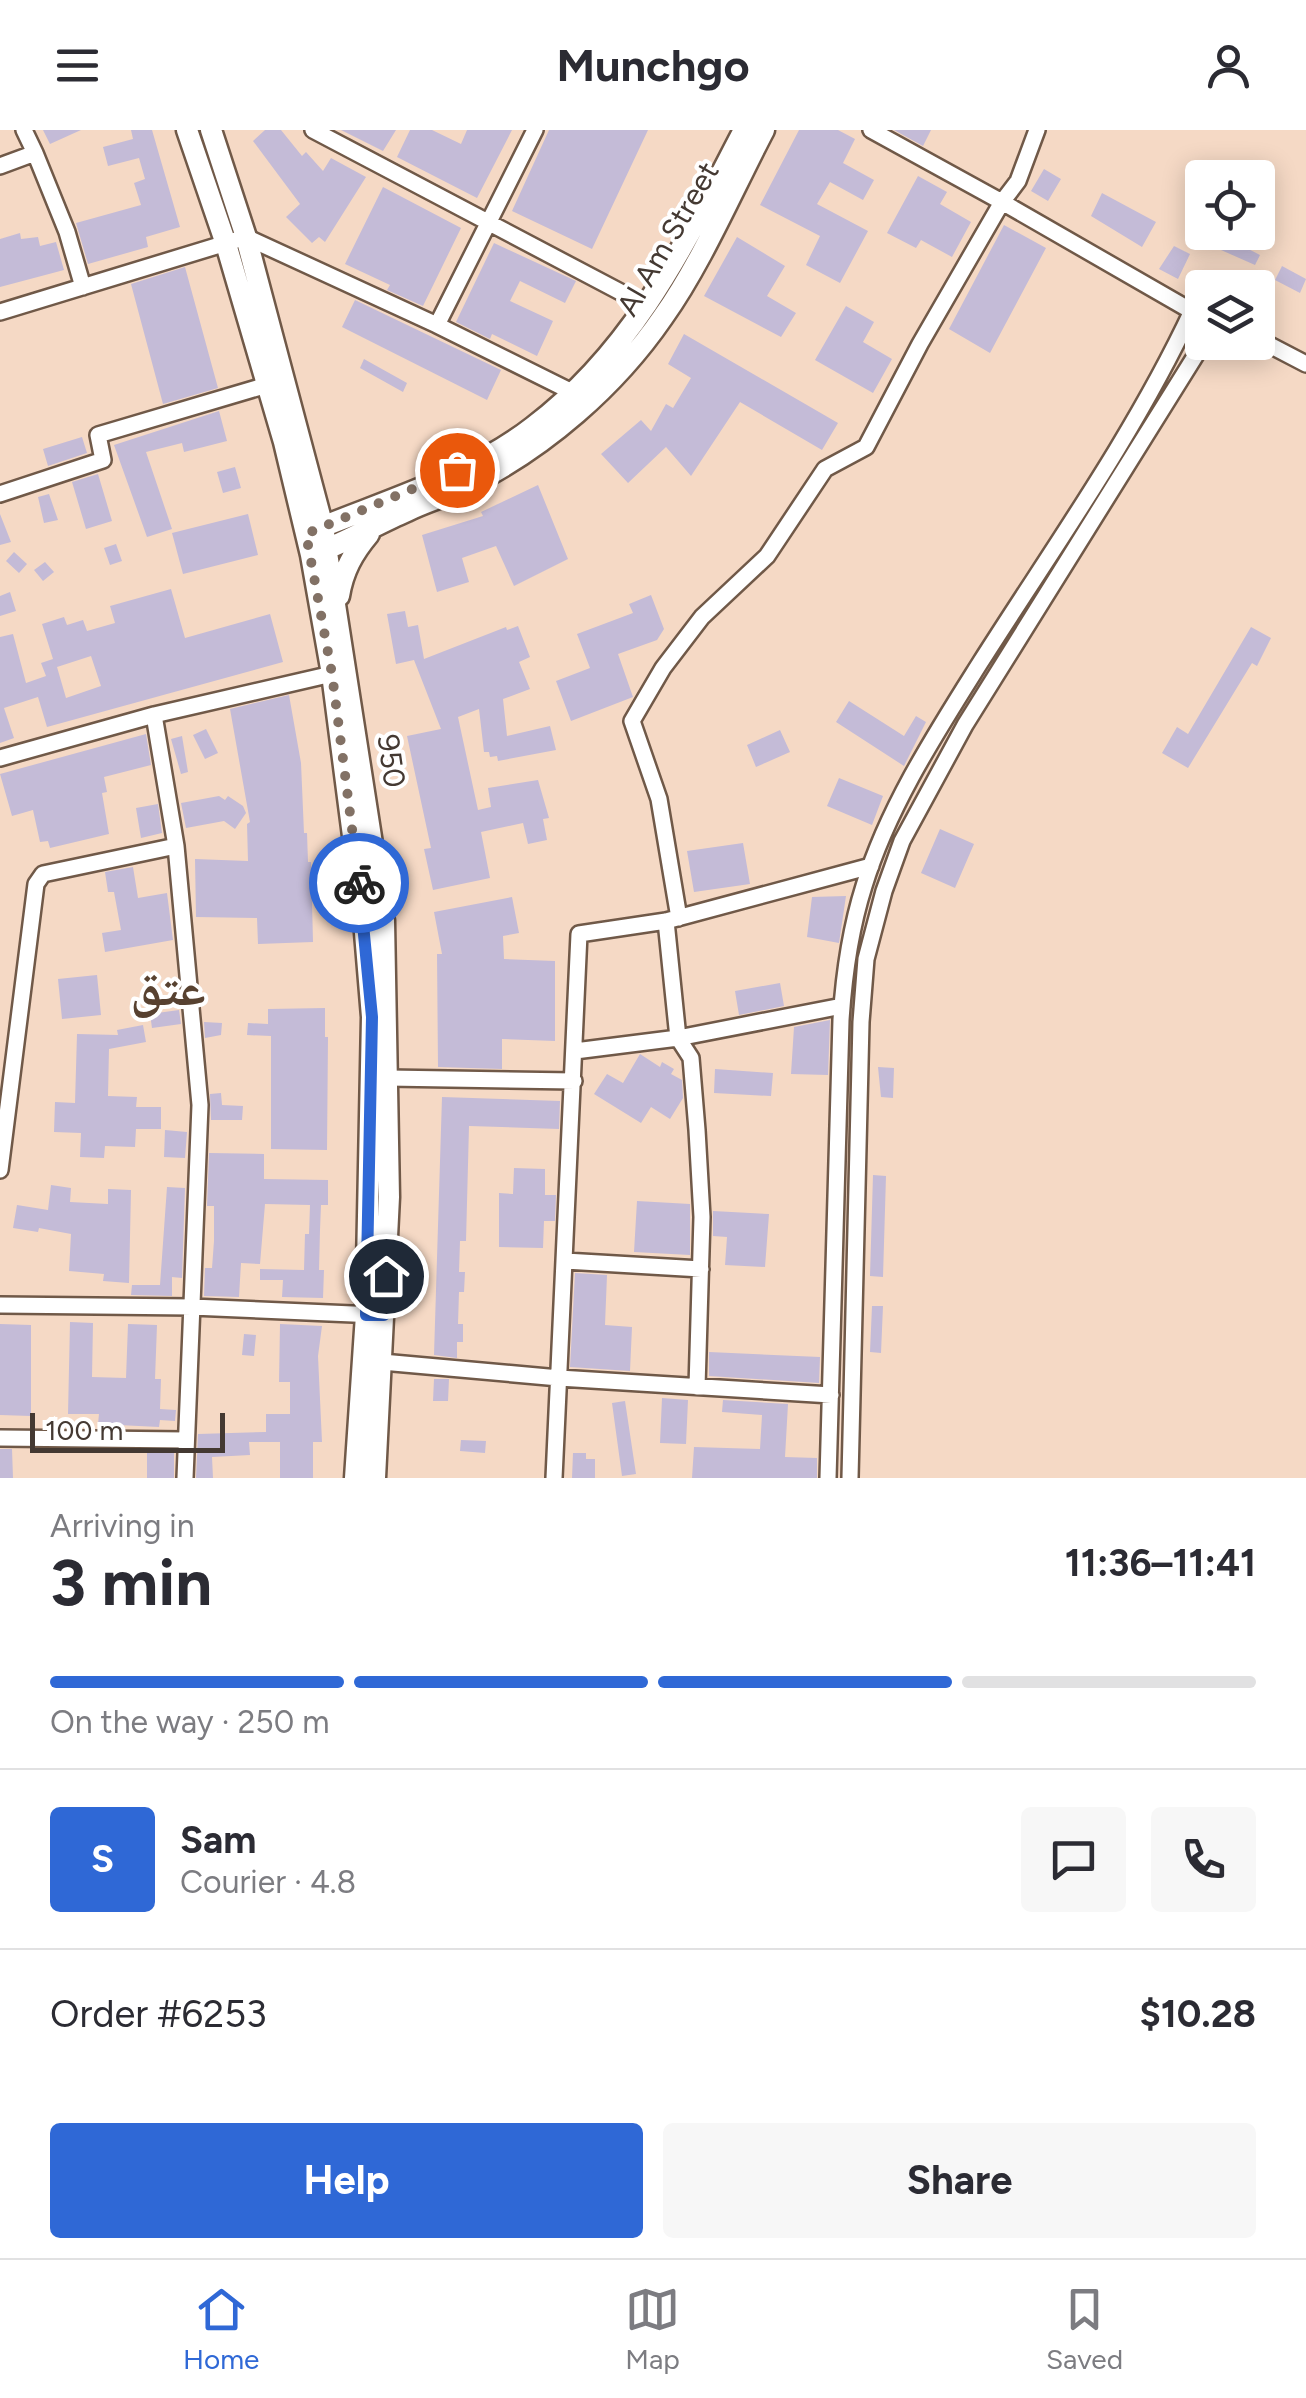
<!DOCTYPE html>
<meta charset="utf-8">
<style>
body{margin:0;font-family:Figtree,"Noto Naskh Arabic",sans-serif;background:#f7f7f7;color:#2b2b33;height:100vh;display:flex;flex-direction:column;font-size:38px;white-space:nowrap}
*{box-sizing:border-box;margin:0}
p{font-size:32px;color:#7c7c81}
.icon{flex:none;width:55px;height:55px;fill:none;stroke:currentColor;stroke-width:2;stroke-linecap:round;stroke-linejoin:round}
.map{position:relative;height:1348px;overflow:hidden}
.details{display:flex;flex-direction:column;background:#fff;flex:1}
.details>*{flex:none}
.tools{position:absolute;left:1185px;top:30px;display:grid;gap:20px}
.tools a{display:grid;place-items:center;width:90px;height:90px;border-radius:10px;background:#fff;box-shadow:0 5px 25px #0003;font-size:50px}
.scale{position:absolute;left:30px;bottom:25px;width:195px;box-sizing:border-box;padding-left:10px;border:5px solid #443932;border-top:0;font-size:28px;line-height:35px;white-space:nowrap;color:#443932;-webkit-text-stroke:8px #fff;paint-order:stroke}
.pin{position:absolute;display:grid;place-items:center;width:85px;height:85px;color:#fff;margin:-42px;border:5px solid #fff;border-radius:50%;box-shadow:0 2px 10px #0007}
.courier{position:absolute;display:grid;place-items:center;width:100px;height:100px;margin:-50px;border:8px solid #2f68d6;border-radius:50%;background:#fff;color:#222;box-shadow:0 2px 12px #0007}
.overview em{font-style:normal;font-weight:700}
.overview div{display:flex;flex-direction:column-reverse}
.overview{display:flex;align-items:center;justify-content:space-between;height:170px;padding:0 50px}
h1{font-size:65px;font-weight:700;line-height:75px}
.bar{display:grid;grid-template-columns:repeat(4,1fr);gap:15px 10px;align-content:center;height:120px;padding:0 50px}
.bar i{height:12px;border-radius:8px;background:#e1e1e2}
.bar .on{background:#2f68d6}
.bar p{grid-column:span 4}
.line{display:flex;align-items:center;gap:25px;padding:0 50px;border-top:2px solid #e1e1e2}
.line div{flex:1}
.round{display:grid;place-items:center;flex:none;width:105px;height:105px;border-radius:10px;background:#f7f7f7}
.cta{display:flex;gap:20px;margin-top:auto;padding:20px 50px}
.cta a{flex:1;height:115px;border-radius:10px;background:#2f68d6;color:#fff;font-size:40px;font-weight:700;line-height:115px;text-align:center}
.cta a+a{background:#f7f7f7;color:#2b2b33}
header{display:flex;justify-content:space-between;align-items:center;height:130px;padding:0 50px;background:#fff;font-size:45px;font-weight:700}
.tab-bar{display:flex;justify-content:space-around;align-items:center;height:140px;border-top:2px solid #e1e1e2;background:#fff;font-size:28px;color:#7c7c81}
.tab-bar a{display:grid;justify-items:center;gap:5px}
.tab-bar .on{color:#2f68d6}
.map>svg:first-child{display:block}
</style>
<header><svg class="icon" aria-label="menu" viewBox="0 0 24 24"><path d="M4 6h16M4 12h16M4 18h16"/></svg>Munchgo<svg class="icon" aria-label="person" viewBox="0 0 24 24"><circle cx="12" cy="8" r="4"/><path d="M4 21q1-7 8-7t8 7"/></svg></header>
<div class="map">
<svg width="1306" height="1348" viewBox="0 0 1306 1348">
<rect width="100%" height="100%" fill="#f5d9c5"/>
<path fill="#c4bbd7" fill-rule="evenodd" d="M43,0H81L50,14Z
M131,0H152L180,97L146,107L148,117L88,134L76,93L141,75L134,53L145,49L139,28L108,36L103,17L133,9Z
M265,0H281L302,26L306,22L323,41L331,28L366,47L325,112L319,107L312,113L286,87L300,74L253,11Z
M341,0H396L383,21Z
M410,0H432L461,14L467,0H512L477,68L397,27Z
M549,0H648L592,119L512,81Z
M799,0H838L855,9L843,33L874,50L863,70L830,52L817,74L868,101L840,153L806,135L820,106L760,75Z
M894,0H931L923,16Z
M1044,39L1061,49L1048,71L1031,61Z
M918,46L947,62L940,74L971,92L952,127L921,110L916,118L887,103Z
M383,57L461,98L423,176L387,160L390,155L345,134Z
M1102,63L1156,92L1142,117L1091,86Z
M1004,95L1046,118L990,223L949,199Z
M20,103L21,109L38,107L40,116L56,112L64,140L0,157V109Z
M737,107L785,136L767,166L796,183L781,207L704,166Z
M1227,108L1260,125L1255,135L1221,120Z
M494,113L576,151L565,173L520,151L510,171L553,191L537,226L492,204L490,209L456,192Z
M1174,116L1190,124L1178,149L1159,139Z
M1282,136L1306,149L1300,163L1275,150Z
M185,137L218,258L163,274L131,154Z
M355,170L501,240L487,270L342,197Z
M846,176L874,192L863,212L892,229L873,263L815,230Z
M684,204L838,293L822,320L740,272L691,346L666,317L628,353L601,324L641,290L651,301L666,274L673,278L691,248L668,234Z
M364,229L407,253L403,262L360,238Z
M219,281L227,311L184,322L182,313L146,322L172,399L147,407L114,315Z
M82,307L87,323L48,336L43,319Z
M235,337L241,358L223,363L217,342Z
M98,344L112,391L86,399L72,352Z
M538,355L568,429L514,456L496,416L462,428L469,452L437,462L422,405L483,386L481,382Z
M49,364L58,390L44,393L38,367Z
M0,384L11,412L0,415Z
M248,384L258,425L183,444L172,403Z
M116,414L122,431L110,435L104,418Z
M14,422L27,434L19,443L6,431Z
M45,432L54,442L43,451L34,440Z
M171,459L185,508L270,484L283,532L47,597L38,567L4,578L14,608L0,613V507L13,504L26,553L46,546L41,533L53,529L42,494L64,487L67,495L83,490L87,501L115,493L110,476ZM91,526L101,556L66,568L57,537Z
M10,462L16,481L0,486V466Z
M651,465L664,499L657,510L618,524L633,567L571,591L556,551L590,538L577,504L633,483L629,474Z
M405,481L408,497L418,495L424,529L506,497L507,500L518,496L530,527L519,532L530,559L503,569L507,606L550,596L556,620L498,631L497,626L490,627L489,622H484L479,579L458,587L478,680L491,677L488,658L538,650L549,688L543,689L547,710L528,714L523,693L481,702L490,748L433,760L424,719L431,718L407,606L441,599L414,530L396,534L387,484Z
M1251,497L1271,508L1257,536L1252,533L1188,638L1162,623L1177,597L1188,604Z
M289,565L301,633L304,703H307L308,732H311L313,812L258,814L257,788L196,787L195,729L248,731L247,694L250,692L230,579Z
M849,571L904,606L916,586L926,592L904,636L836,592Z
M206,599L218,623L205,629L193,605Z
M780,600L790,622L756,637L747,615Z
M146,604L151,635L104,647L107,662L102,663L109,704L50,718L48,711L40,712L33,680L12,686L0,644Z
M182,606L188,642L181,644L171,609Z
M839,648L883,666L872,695L827,676Z
M219,666L225,670L228,666L243,676L246,683L235,699L224,691L186,698L181,673Z
M158,674L162,703L141,708L136,678Z
M940,699L974,714L955,758L921,743Z
M743,713L750,754L694,762L687,721Z
M133,737L138,768L167,763L173,810L105,822L102,803L121,800L114,762H108L105,742Z
M846,766L839,813L807,807L812,767Z
M512,767L519,803L503,806L504,829L555,831V911L502,909V939L438,937L437,824H442L434,782Z
M97,845L101,885L62,889L58,849Z
M780,853L784,876L739,885L735,861Z
M325,878V907H328L327,1020L271,1019V906L247,905L248,893L268,894V879Z
M179,880L181,894L152,898L150,884Z
M830,890L828,945L791,944L794,897Z
M204,892L222,893L221,905L205,908Z
M143,895L146,912L109,919L108,966L137,967L136,977H161V999H136L135,1017L105,1016L104,1028L80,1027L81,1003L54,1002L55,972L75,973L77,904L118,905L117,900Z
M640,924L660,937L662,932L674,939L671,944L682,950L683,968L670,989L651,977L641,993L594,964L607,944L623,953Z
M878,937L894,938L893,968L881,967Z
M715,939L773,943L771,966L714,963Z
M221,963L222,975L243,976L242,990H211L210,964Z
M442,967L560,971L559,999L469,996L466,1111H460L459,1142H465L464,1162H459L458,1194H463V1212H457V1228L434,1225Z
M165,1000L187,1002L185,1028L164,1027Z
M209,1023L264,1024V1049L328,1050V1075H321L320,1100L319,1140H324L323,1168L282,1167L283,1150H260V1139L304,1140L305,1104H309L310,1075L265,1074L260,1134L241,1133L239,1167L204,1166L205,1138H212L214,1111V1076H207Z
M514,1038L545,1039V1065H556L555,1091H544L543,1118L499,1117V1063L513,1064Z
M873,1045L886,1046L883,1147L870,1146Z
M51,1055L71,1058L70,1072L108,1074V1059L131,1060L129,1153L103,1151L104,1144L69,1141L71,1104L39,1098L38,1102L13,1098L17,1075L48,1080Z
M167,1057L185,1058L182,1148L172,1147V1166L131,1165L132,1155H160Z
M637,1071L690,1074V1125L634,1122Z
M713,1081L769,1084L765,1137L725,1135L727,1107L713,1106Z
M575,1143L607,1145L605,1195L632,1197L630,1241L570,1237Z
M872,1176H883L881,1223L870,1222Z
M70,1192L93,1193L92,1247L126,1248L128,1194L157,1195L155,1249H161L160,1279L176,1280L175,1291L160,1290L159,1297L98,1294L99,1284H68Z
M0,1194L31,1195V1286L0,1285Z
M280,1194L322,1196L318,1226L322,1312H313V1348H280V1312H249L250,1325L212,1327L213,1348H196L198,1304L266,1302V1284H290V1252H279Z
M244,1204L256,1205L254,1226L242,1225Z
M709,1222L820,1227L819,1253L709,1246Z
M434,1249H449L448,1271H433Z
M662,1268L688,1270L686,1314L660,1313Z
M723,1270L788,1274L785,1327L817,1328V1348H692L694,1317L760,1319L762,1285L722,1282Z
M625,1271L636,1344L622,1346L612,1273Z
M461,1310L486,1311L485,1323L460,1321Z
M0,1319H12L13,1348H0Z
M147,1321H174V1348H147Z
M573,1323H586V1329H595V1348H572Z"/>
<g fill="none" stroke-linecap="round" stroke-linejoin="round">
<g stroke="#705948" stroke-width="20">
<path id="minor" d="M24,0L35,23
M313,0L647,176
M871,0L1002,72L1018,51L1037,0
M0,36L35,23L67,102L83,157
M0,182L246,107L437,195L572,262
M437,195L535,0
M1258,209L1306,234
M0,364L103,330L98,305L267,255
M154,585L176,716L200,975L185,1348
M0,628L154,585L332,544
M679,788L659,669L632,591L663,538L702,487L767,426L825,339L866,317L920,214L1002,72L1202,187
M666,791L678,908L691,928L697,1000L702,1087L697,1257
M575,921L678,908L842,876
M388,948L574,951
M0,1040L36,754L43,744L176,716
M565,1131L701,1139
M0,1175L192,1177L376,1185
M382,1232L559,1248L831,1265
M0,1308L185,1310
M554,1348L579,804L666,791L871,736
M828,1348L841,890C844,844 850,800 864,756C888,677 936,603 980,533C1053,418 1134,305 1192,181
M850,1348L861,892L866,829L884,761L902,711L965,595L1204,212"/>
</g>
<g stroke="#705948" stroke-width="25">
<path id="major" d="M187,0L226,114L284,312L311,425L332,544L364,791L372,887L366,1185L355,1348
M211,0L246,107L323,397L384,791L389,1067L375,1348
M312,401C385,371 470,346 533,297C636,219 686,111 744,0
M317,423C348,411 377,394 407,381C427,371 450,365 470,355C545,317 615,257 663,187C701,134 733,59 764,0
M339,466C343,441 353,423 369,404"/>
</g>
<use href="#minor" stroke="#fff" stroke-width="15"/>
<use href="#major" stroke="#fff" stroke-width="20"/>
</g>
<g fill="none" stroke-linecap="round" stroke-linejoin="round">
<path stroke="#827165" stroke-width="10" stroke-dasharray="0 18" d="M359,753L332,544L306,404L457,340"/>
<path stroke="#2f68d6" stroke-width="12" d="M359,753L372,887L366,1185H384L386,1146"/>
</g>
<g text-anchor="middle" stroke-width="8" stroke-linejoin="round" paint-order="stroke">
<g font-size="30" fill="#443932" stroke="#fff">
<text transform="translate(668 109) rotate(-60)" y="10">Al Am Street</text>
<text transform="translate(391 631) rotate(82)" y="10">950</text>
</g>
<g font-size="50" font-weight="bold" fill="#574130" stroke="#fff">
<text x="168" y="875">عتق</text>
</g>
</g>
</svg>
<div class="tools">
<a><svg class="icon" aria-label="locate" viewBox="0 0 24 24"><circle cx="12" cy="12" r="6"/><path d="M12 2v4M12 18v4M2 12h4M18 12h4"/></svg></a>
<a><svg class="icon" aria-label="layers" viewBox="0 0 24 24"><path d="M12 4l9 5-9 5-9-5zM3 14l9 5 9-5"/></svg></a>
</div>
<div class="scale">100 m</div>
<div class="pin" style="left:457px;top:340px;background:#ea580c"><svg class="icon" aria-label="bag" viewBox="0 0 24 24"><path d="M5 8h14l-1 12H6zM9 8a3 3 0 0 1 6 0"/></svg></div>
<div class="pin" style="left:386px;top:1146px;background:#1f2937"><svg class="icon" aria-label="home" viewBox="0 0 24 24"><path d="M3 11l9-7 9 7M6 9v11h12V9"/></svg></div>
<div class="courier" style="left:359px;top:753px"><svg class="icon" aria-label="bike" viewBox="0 0 24 24"><circle cx="6" cy="16" r="4"/><circle cx="18" cy="16" r="4"/><path d="M6 16l4-8h5l3 8M10 8l3 8H6M13 5h3"/></svg></div>
</div>
<section class="details">
<div class="overview"><div><h1>3 min</h1><p>Arriving in</p></div><em>11:36–11:41</em></div>
<div class="bar"><i class="on"></i><i class="on"></i><i class="on"></i><i></i><p>On the way · 250 m</p></div>
<div class="line" style="height:180px"><b class="round" style="background:#2f68d6;color:#fff">S</b><div><b>Sam</b><p>Courier · 4.8</p></div><a class="round"><svg class="icon" aria-label="chat" viewBox="0 0 24 24"><path d="M4 5h16v11H9l-5 4z"/></svg></a><a class="round"><svg class="icon" aria-label="phone" viewBox="0 0 24 24"><path d="M5 4h4l2 5-3 2q2 4 5 5l2-3 5 2v4C11 20 4 13 5 4z"/></svg></a></div>
<div class="line" style="height:130px"><div>Order #6253</div><b>$10.28</b></div>
<div class="cta"><a>Help</a><a>Share</a></div>
</section>
<nav class="tab-bar">
<a class="on"><svg class="icon" aria-label="home" viewBox="0 0 24 24"><path d="M3 11l9-7 9 7M6 9v11h12V9"/></svg>Home</a>
<a><svg class="icon" aria-label="map" viewBox="0 0 24 24"><path d="M3 6l6-2 6 2 6-2v14l-6 2-6-2-6 2zM9 4v14M15 6v14"/></svg>Map</a>
<a><svg class="icon" aria-label="saved" viewBox="0 0 24 24"><path d="M7 4h10v16l-5-4-5 4z"/></svg>Saved</a>
</nav>
